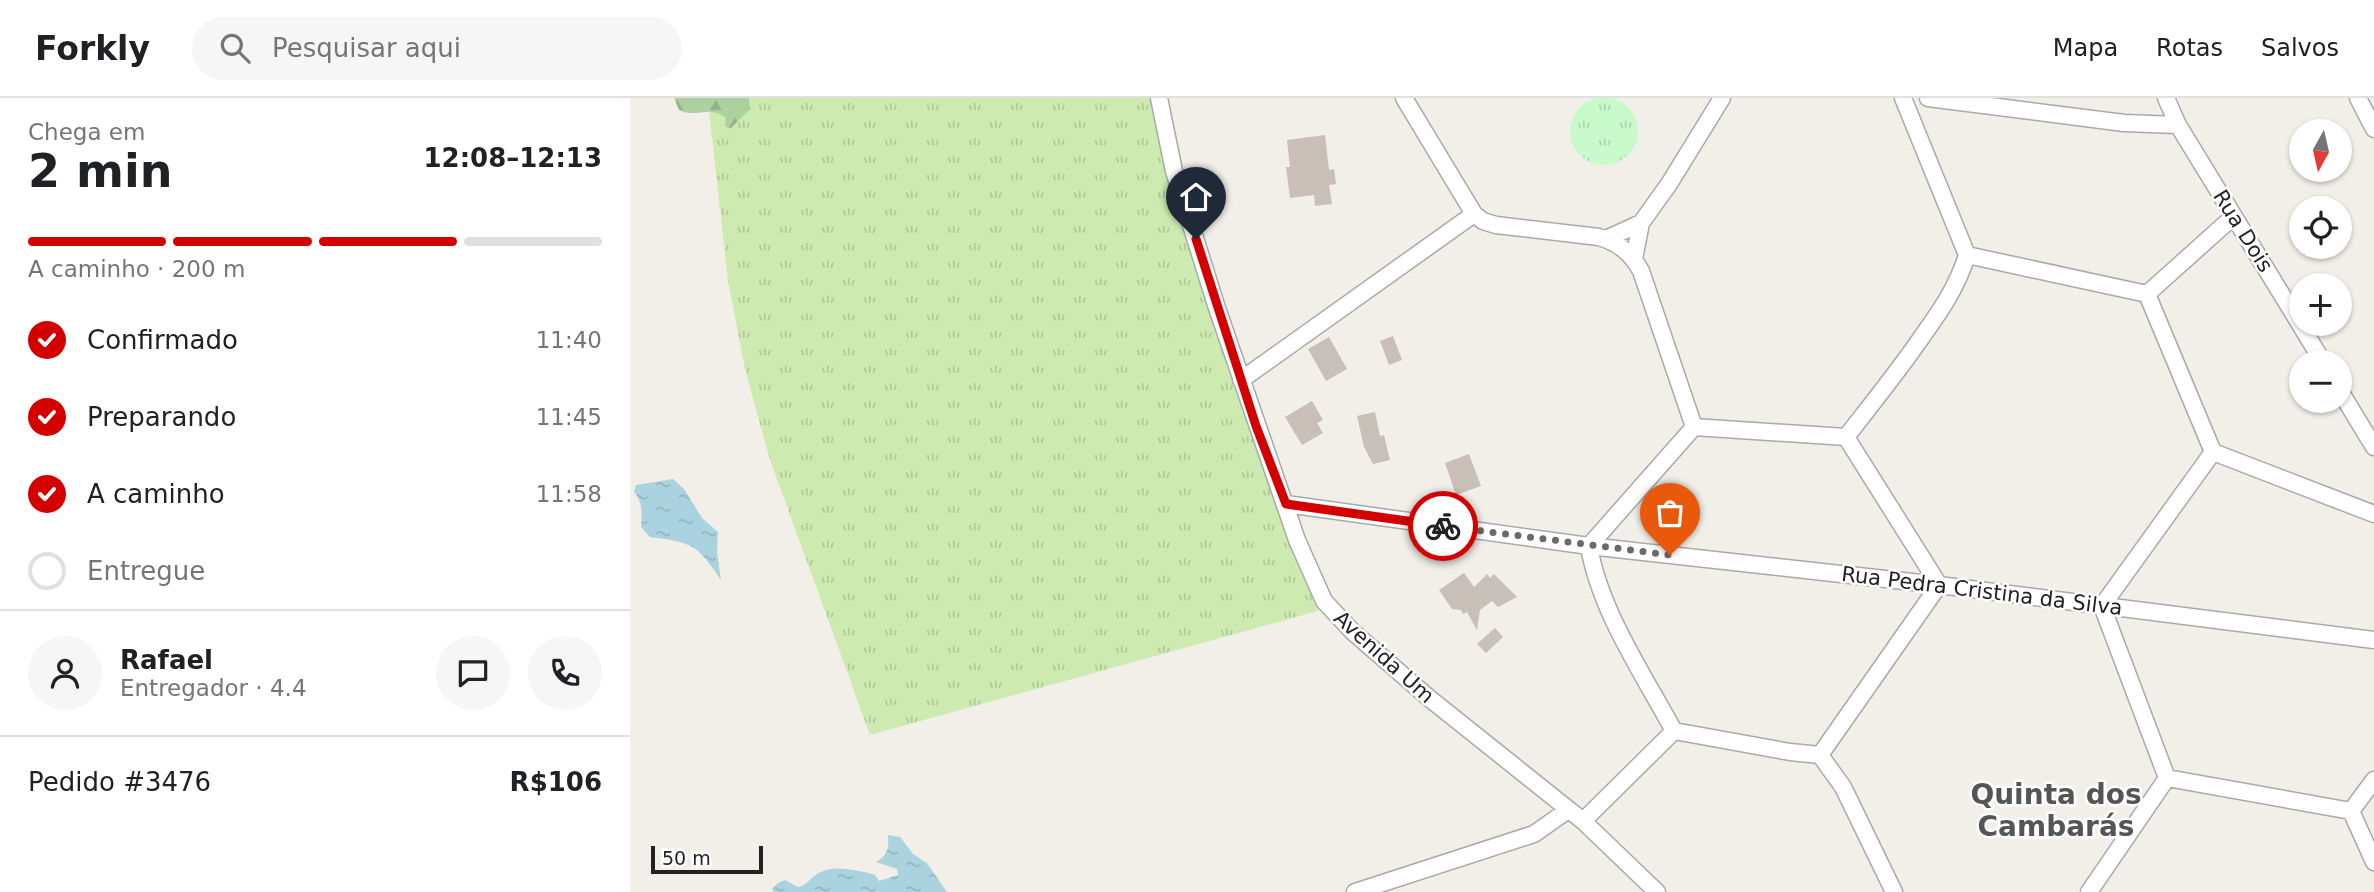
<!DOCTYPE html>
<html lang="pt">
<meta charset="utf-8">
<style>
body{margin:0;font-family:"DejaVu Sans",sans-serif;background:#f6f6f6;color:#202124;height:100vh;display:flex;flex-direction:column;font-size:26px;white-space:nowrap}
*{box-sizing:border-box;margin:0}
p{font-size:23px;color:#757577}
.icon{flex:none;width:38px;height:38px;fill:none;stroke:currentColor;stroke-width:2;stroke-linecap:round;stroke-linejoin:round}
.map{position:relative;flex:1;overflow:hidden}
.panel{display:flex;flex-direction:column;background:#fff;width:630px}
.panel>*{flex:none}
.needle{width:46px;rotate:188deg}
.fabs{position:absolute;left:1659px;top:21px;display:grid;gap:14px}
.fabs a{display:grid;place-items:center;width:63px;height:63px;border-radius:50%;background:#fff;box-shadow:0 2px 5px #0004;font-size:35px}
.scale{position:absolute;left:21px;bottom:18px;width:112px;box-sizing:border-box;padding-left:7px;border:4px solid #222;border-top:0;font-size:19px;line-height:24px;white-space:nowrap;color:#222;-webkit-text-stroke:5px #fff;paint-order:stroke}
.pin{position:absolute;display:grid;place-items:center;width:60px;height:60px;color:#fff;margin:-72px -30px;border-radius:50% 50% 50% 0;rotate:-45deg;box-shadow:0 0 7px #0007}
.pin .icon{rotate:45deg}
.courier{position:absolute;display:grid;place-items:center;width:70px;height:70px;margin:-35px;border:5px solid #d40000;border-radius:50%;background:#fff;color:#222;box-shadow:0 2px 9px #0007}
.summary em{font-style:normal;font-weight:600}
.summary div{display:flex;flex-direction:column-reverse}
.summary{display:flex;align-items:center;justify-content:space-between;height:119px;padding:0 28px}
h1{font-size:46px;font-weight:600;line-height:52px}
.bar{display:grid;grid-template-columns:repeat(4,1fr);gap:10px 7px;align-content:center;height:84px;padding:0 28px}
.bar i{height:9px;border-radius:5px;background:#e0e0e0}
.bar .active{background:#d40000}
.bar p{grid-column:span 4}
.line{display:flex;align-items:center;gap:18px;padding:0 28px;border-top:2px solid #e0e0e0}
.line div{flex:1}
.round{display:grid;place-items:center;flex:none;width:74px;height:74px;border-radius:37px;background:#f6f6f6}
ol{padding:0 28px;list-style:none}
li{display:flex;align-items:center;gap:21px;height:77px}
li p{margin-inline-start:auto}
li .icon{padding:7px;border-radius:50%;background:#d40000;color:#fff;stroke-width:4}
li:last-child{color:#757577}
li i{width:38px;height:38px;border:4px solid #e0e0e0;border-radius:50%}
header{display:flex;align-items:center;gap:42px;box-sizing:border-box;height:98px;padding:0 35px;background:#fff;border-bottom:2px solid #e0e0e0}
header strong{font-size:33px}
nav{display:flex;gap:38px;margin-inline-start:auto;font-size:24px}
.search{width:490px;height:63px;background:#f6f6f6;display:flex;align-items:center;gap:18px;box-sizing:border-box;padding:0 24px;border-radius:38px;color:#757577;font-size:26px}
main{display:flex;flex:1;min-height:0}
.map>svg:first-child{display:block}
</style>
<header>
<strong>Forkly</strong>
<div class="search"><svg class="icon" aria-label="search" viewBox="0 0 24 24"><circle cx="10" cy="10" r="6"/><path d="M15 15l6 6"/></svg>Pesquisar aqui</div>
<nav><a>Mapa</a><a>Rotas</a><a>Salvos</a></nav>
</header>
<main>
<section class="panel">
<div class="summary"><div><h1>2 min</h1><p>Chega em</p></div><em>12:08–12:13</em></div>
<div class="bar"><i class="active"></i><i class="active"></i><i class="active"></i><i></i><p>A caminho · 200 m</p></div>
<ol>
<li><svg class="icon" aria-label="check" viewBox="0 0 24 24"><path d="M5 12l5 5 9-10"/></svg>Confirmado<p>11:40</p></li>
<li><svg class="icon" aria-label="check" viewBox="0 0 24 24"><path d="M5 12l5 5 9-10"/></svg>Preparando<p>11:45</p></li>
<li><svg class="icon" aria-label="check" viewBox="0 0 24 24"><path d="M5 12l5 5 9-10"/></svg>A caminho<p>11:58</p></li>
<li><i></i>Entregue</li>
</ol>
<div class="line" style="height:126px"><a class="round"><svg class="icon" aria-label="person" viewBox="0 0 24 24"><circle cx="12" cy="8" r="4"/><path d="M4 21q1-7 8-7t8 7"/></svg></a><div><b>Rafael</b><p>Entregador · 4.4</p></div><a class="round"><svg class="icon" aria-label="chat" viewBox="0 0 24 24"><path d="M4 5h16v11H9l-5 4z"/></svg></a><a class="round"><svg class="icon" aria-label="phone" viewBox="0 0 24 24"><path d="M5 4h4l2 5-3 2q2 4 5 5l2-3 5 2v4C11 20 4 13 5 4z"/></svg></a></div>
<div class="line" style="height:91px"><div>Pedido #3476</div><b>R$106</b></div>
</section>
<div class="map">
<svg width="1744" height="794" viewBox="0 0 1744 794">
<defs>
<pattern id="grass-tufts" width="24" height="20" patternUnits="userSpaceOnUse" patternTransform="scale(1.75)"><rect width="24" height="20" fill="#cdebb0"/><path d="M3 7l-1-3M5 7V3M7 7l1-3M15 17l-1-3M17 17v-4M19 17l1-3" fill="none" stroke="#b0c997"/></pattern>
<pattern id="forest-firs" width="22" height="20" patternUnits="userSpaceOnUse" patternTransform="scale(1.75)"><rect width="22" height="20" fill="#add19e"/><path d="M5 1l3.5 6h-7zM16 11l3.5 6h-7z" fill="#95b388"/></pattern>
<pattern id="park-tufts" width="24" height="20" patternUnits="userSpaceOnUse" patternTransform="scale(1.75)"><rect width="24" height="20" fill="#c8facc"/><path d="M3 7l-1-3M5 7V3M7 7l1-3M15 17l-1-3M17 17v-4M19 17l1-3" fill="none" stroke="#acd6af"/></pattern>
<pattern id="water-ripples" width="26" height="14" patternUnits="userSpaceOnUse" patternTransform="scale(1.75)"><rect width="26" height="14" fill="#aad3df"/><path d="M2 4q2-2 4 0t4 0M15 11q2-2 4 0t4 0" fill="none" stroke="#92b5bf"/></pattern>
</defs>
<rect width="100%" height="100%" fill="#f2efe9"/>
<path fill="url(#grass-tufts)" d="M119,0H523L541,80L602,284L671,473L688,513L240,637L140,362L115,271L98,183L79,12L89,14L96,20Z"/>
<path fill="url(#forest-firs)" d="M44,0H119L120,11L100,31L95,28L96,20C78,6 67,21 49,12Z"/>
<path fill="url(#park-tufts)" d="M940 33a34 34 0 1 1 68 0a34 34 0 1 1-68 0Z"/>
<path fill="url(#water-ripples)" d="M43,381L54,391L72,420L88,434L87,454L91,482C67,446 63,445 20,439L11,429C12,417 13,404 4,394L6,387Z
M258,737L270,739L283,756L297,765L317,794H144L142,791L148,785L155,782L168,789C178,787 179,781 187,776C203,766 222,772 239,775L245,777L249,783L268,777L267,771L246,764C258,757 259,750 258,737Z"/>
<path fill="#c7bfb8" d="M695,37L699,72L704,71L706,86L699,87L702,106L685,108L684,97L660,100L656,69H660L657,42Z
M763,238L772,262L759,267L750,243Z
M699,239L717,271L696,283L678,251Z
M682,303L693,322L687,325L693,335L672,347L655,319Z
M745,314L750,338L754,337L760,362L743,366L734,349L727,318Z
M839,356L851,388L826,397L815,365Z
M834,475L844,489L857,476L860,480L864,476L887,499L868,509L862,503L850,512L847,532L837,514L833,516L831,512L822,511L809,492Z
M865,530L873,539L856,555L847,546Z"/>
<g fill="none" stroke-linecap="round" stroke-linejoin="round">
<g stroke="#a9a9a9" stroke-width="19">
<path id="minor" d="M529,0L544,73L587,210L667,442L694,503L723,534L799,600L953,723L1027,794
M774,0L844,116L853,123L866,127L969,139C989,145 1001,155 1011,173L1064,329
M1298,0L1494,25L1548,27
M1536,0L1548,27L1693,264
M1728,0L1744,31
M976,141L1011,125
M1337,157L1517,196L1604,118
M1004,161L1011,125L1039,86L1092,0
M1517,196L1583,354L1744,416
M611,282L844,116
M1710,293L1744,349
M1064,329L1216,339
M1216,339C1241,307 1266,276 1289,243C1309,215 1327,190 1337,157L1273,0
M656,406L959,448L1309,487L1744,542
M959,448C969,511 1013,576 1044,633
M959,448L1064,329
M1044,633L1160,654L1190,657L1213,689L1264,794
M1190,657L1309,487L1216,339
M1537,680L1472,508L1583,354
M1537,680L1721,713
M1721,713L1744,764
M1721,713L1744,682
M953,723L1044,633
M725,794L904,736L938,712
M1459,794L1537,680"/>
</g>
<use href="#minor" stroke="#fff" stroke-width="16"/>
</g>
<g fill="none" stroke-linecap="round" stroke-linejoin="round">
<path stroke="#6b6a68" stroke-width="7" stroke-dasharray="0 12.6" d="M813,428L1040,457"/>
<path stroke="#d40000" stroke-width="9" d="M566,141L626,328L656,406L813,428"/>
</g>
<g text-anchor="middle" stroke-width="5" stroke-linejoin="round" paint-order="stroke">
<g font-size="21" fill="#222" stroke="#fff">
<text transform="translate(1613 133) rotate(58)" y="7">Rua Dois</text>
<text transform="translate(1352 493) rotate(7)" y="7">Rua Pedra Cristina da Silva</text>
<text transform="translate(754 559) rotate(42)" y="7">Avenida Um</text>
</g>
<g font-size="28" font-weight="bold" fill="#555" stroke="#fff">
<text x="1426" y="706">Quinta dos<tspan x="1426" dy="32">Cambarás</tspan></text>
</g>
</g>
</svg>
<div class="fabs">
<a><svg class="needle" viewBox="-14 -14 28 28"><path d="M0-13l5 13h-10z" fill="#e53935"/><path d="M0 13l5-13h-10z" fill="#757577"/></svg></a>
<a><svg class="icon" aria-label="locate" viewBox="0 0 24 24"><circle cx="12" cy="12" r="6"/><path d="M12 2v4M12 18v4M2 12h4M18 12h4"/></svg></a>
<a>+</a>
<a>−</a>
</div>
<div class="scale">50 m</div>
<div class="pin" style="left:1040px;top:457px;background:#ea580c"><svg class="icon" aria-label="bag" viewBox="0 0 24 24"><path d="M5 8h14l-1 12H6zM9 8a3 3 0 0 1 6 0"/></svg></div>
<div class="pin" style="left:566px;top:141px;background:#1f2937"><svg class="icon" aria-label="home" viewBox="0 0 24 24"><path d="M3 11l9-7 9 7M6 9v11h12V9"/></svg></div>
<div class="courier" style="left:813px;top:428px"><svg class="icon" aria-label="bike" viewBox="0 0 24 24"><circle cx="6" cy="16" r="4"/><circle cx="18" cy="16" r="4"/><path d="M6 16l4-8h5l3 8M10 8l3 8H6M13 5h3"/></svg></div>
</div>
</main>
